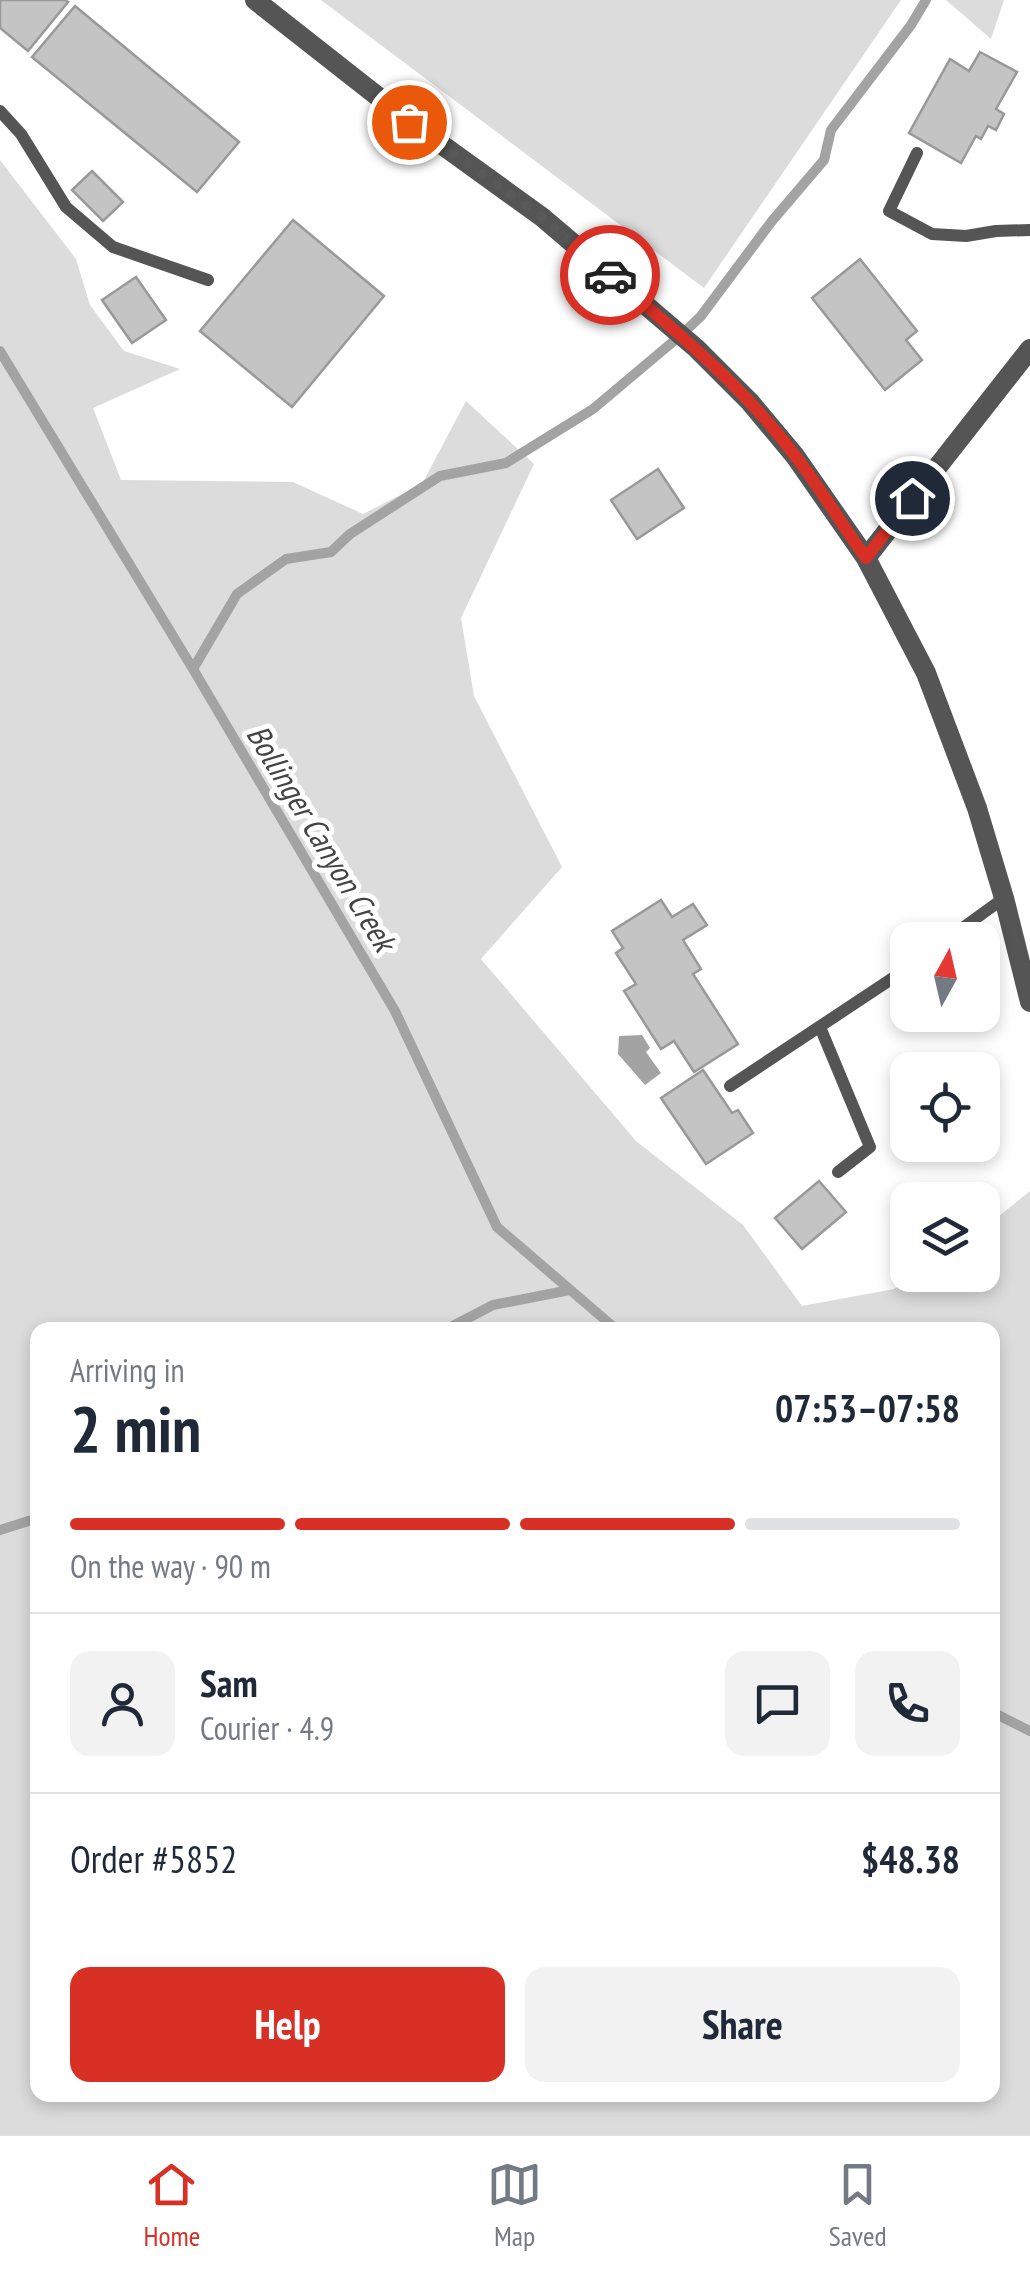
<!DOCTYPE html>
<meta charset="utf-8">
<style>
body{margin:0;font-family:"PT Sans Narrow",sans-serif;background:#f2f2f3;color:#1f2937;height:100vh;display:flex;flex-direction:column;font-size:38px;white-space:nowrap}
*{box-sizing:border-box;margin:0}
p{font-size:32px;color:#747a83}
.icon{flex:none;width:55px;height:55px;fill:none;stroke:currentColor;stroke-width:2;stroke-linecap:round;stroke-linejoin:round}
.map{position:relative;flex:1;overflow:hidden}
.drawer{position:absolute;left:30px;top:1322px;width:970px;height:780px;display:flex;flex-direction:column;background:#fff;border-radius:20px;box-shadow:0 5px 15px #0003}
.drawer>*{flex:none}
.needle{width:65px;rotate:8deg}
.controls{position:absolute;left:890px;top:922px;display:grid;gap:20px}
.controls a{display:grid;place-items:center;width:110px;height:110px;border-radius:20px;background:#fff;box-shadow:0 5px 15px #0003;font-size:50px}
.pin{position:absolute;display:grid;place-items:center;width:85px;height:85px;color:#fff;margin:-42px;border:5px solid #fff;border-radius:50%;box-shadow:0 2px 10px #0007}
.courier{position:absolute;display:grid;place-items:center;width:100px;height:100px;margin:-50px;border:8px solid #d93025;border-radius:50%;background:#fff;color:#222;box-shadow:0 2px 12px #0007}
.summary em{font-style:normal;font-weight:700}
.summary div{display:flex;flex-direction:column-reverse}
.summary{display:flex;align-items:center;justify-content:space-between;height:170px;padding:0 40px}
h1{font-size:65px;font-weight:700;line-height:75px}
.bar{display:grid;grid-template-columns:repeat(4,1fr);gap:15px 10px;align-content:center;height:120px;padding:0 40px}
.bar i{height:12px;border-radius:8px;background:#e0e1e3}
.bar .on{background:#d93025}
.bar p{grid-column:span 4}
.line{display:flex;align-items:center;gap:25px;padding:0 40px;border-top:2px solid #e0e1e3}
.line div{flex:1}
.round{display:grid;place-items:center;flex:none;width:105px;height:105px;border-radius:20px;background:#f2f2f3}
.primary-button{display:flex;gap:20px;margin-top:auto;padding:20px 40px}
.primary-button a{flex:1;height:115px;border-radius:20px;background:#d93025;color:#fff;font-size:40px;font-weight:700;line-height:115px;text-align:center}
.primary-button a+a{background:#f2f2f3;color:#1f2937}
.tabs{display:flex;justify-content:space-around;align-items:center;height:140px;border-top:2px solid #e0e1e3;background:#fff;font-size:28px;color:#747a83}
.tabs a{display:grid;justify-items:center;gap:5px}
.tabs .on{color:#d93025}
.map>svg:first-child{display:block}
</style>
<div class="map">
<svg width="1030" height="2134" viewBox="0 0 1030 2134">
<rect width="100%" height="100%" fill="#fff"/>
<path fill="#dcdcdc" fill-rule="evenodd" d="M321,0H901L704,288Z
M946,0H1004L991,39Z
M0,160L76,259L90,305L124,351L180,369L93,408L121,480L293,482L363,514L422,484L466,401L534,464L461,618L474,696L562,867L481,959L636,1141L743,1225L802,1306L894,1289L923,1275H982L983,1229L1030,1191V2134H0ZM38,1330H992V2095H38Z"/>
<path fill="#a3a3a3" d="M642,1035L650,1048L646,1052L661,1073L645,1085L618,1054L619,1036Z"/>
<g fill="none" stroke-linecap="round" stroke-linejoin="round">
<path stroke="#a3a3a3" stroke-width="10" d="M0,351L193,669L395,1011L497,1227L617,1330
M193,669L237,594L286,559L331,552L350,534L440,476L506,463L593,409L681,335L701,316L772,221L824,160L831,130L911,25L926,0
M445,1330L493,1305L570,1290
M0,1530L38,1518
M992,1712L1030,1731"/>
</g>
<path fill="#c4c4c4" stroke="#999" stroke-width="2.5" d="M0,0H65L68,2L28,51L0,28Z
M75,6L239,142L197,192L32,57Z
M980,52L1017,72L996,109L1004,114L996,130L988,126L981,139L976,136L961,163L909,133L950,59L969,71Z
M92,171L123,202L103,221L72,190Z
M293,220L384,296L292,407L200,331Z
M860,259L917,331L906,340L922,360L885,390L812,298Z
M136,277L166,320L132,343L102,300Z
M658,469L684,508L637,539L611,500Z
M661,900L672,917L693,904L707,925L683,940L701,969L693,974L738,1044L694,1072L674,1041L661,1049L624,991L636,984L616,953L623,948L612,931Z
M703,1070L732,1113L738,1110L753,1133L706,1164L661,1098Z
M819,1181L846,1212L802,1249L775,1218Z"/>
<g fill="none" stroke-linecap="round" stroke-linejoin="round">
<path stroke="#555" stroke-width="12" d="M0,111L21,134L66,207L113,247L208,280
M917,153L889,211L932,234L966,236L996,231L1030,230
M946,940L1004,898
M820,1027L870,1147L838,1172
M730,1086L908,968"/>
<path stroke="#555" stroke-width="20" d="M255,0L409,121L542,217L696,348L750,402L795,456L866,558L926,673L977,808L1004,898L1030,1002
M866,558L1030,349"/>
</g>
<g fill="none" stroke-linecap="round" stroke-linejoin="round">
<path stroke="#595959" stroke-width="10" stroke-dasharray="0 18" d="M409,122L542,217L610,275"/>
<path stroke="#d93025" stroke-width="12" d="M610,275C676,331 744,387 796,457C821,489 842,525 866,558L912,498"/>
</g>
<g text-anchor="middle" stroke-width="10" stroke-linejoin="round" paint-order="stroke">
<g font-size="32" font-style="italic" fill="#444" stroke="#fff">
<text transform="translate(321 838) rotate(59)" y="11">Bollinger Canyon Creek</text>
</g>
</g>
</svg>
<div class="controls">
<a><svg class="needle" viewBox="-14 -14 28 28"><path d="M0-13l5 13h-10z" fill="#e53935"/><path d="M0 13l5-13h-10z" fill="#747a83"/></svg></a>
<a><svg class="icon" aria-label="locate" viewBox="0 0 24 24"><circle cx="12" cy="12" r="6"/><path d="M12 2v4M12 18v4M2 12h4M18 12h4"/></svg></a>
<a><svg class="icon" aria-label="layers" viewBox="0 0 24 24"><path d="M12 4l9 5-9 5-9-5zM3 14l9 5 9-5"/></svg></a>
</div>
<div class="pin" style="left:409px;top:122px;background:#ea580c"><svg class="icon" aria-label="bag" viewBox="0 0 24 24"><path d="M5 8h14l-1 12H6zM9 8a3 3 0 0 1 6 0"/></svg></div>
<div class="pin" style="left:912px;top:498px;background:#1f2937"><svg class="icon" aria-label="home" viewBox="0 0 24 24"><path d="M3 11l9-7 9 7M6 9v11h12V9"/></svg></div>
<div class="courier" style="left:610px;top:275px"><svg class="icon" aria-label="car" viewBox="0 0 24 24"><path d="M5 17H2v-5l4-1 3-4h7l3 4 3 1v5h-3M9 17h6M6 11h13"/><circle cx="7" cy="17" r="2"/><circle cx="17" cy="17" r="2"/></svg></div>
<section class="drawer">
<div class="summary"><div><h1>2 min</h1><p>Arriving in</p></div><em>07:53–07:58</em></div>
<div class="bar"><i class="on"></i><i class="on"></i><i class="on"></i><i></i><p>On the way · 90 m</p></div>
<div class="line" style="height:180px"><a class="round"><svg class="icon" aria-label="person" viewBox="0 0 24 24"><circle cx="12" cy="8" r="4"/><path d="M4 21q1-7 8-7t8 7"/></svg></a><div><b>Sam</b><p>Courier · 4.9</p></div><a class="round"><svg class="icon" aria-label="chat" viewBox="0 0 24 24"><path d="M4 5h16v11H9l-5 4z"/></svg></a><a class="round"><svg class="icon" aria-label="phone" viewBox="0 0 24 24"><path d="M5 4h4l2 5-3 2q2 4 5 5l2-3 5 2v4C11 20 4 13 5 4z"/></svg></a></div>
<div class="line" style="height:130px"><div>Order #5852</div><b>$48.38</b></div>
<div class="primary-button"><a>Help</a><a>Share</a></div>
</section>
</div>
<nav class="tabs">
<a class="on"><svg class="icon" aria-label="home" viewBox="0 0 24 24"><path d="M3 11l9-7 9 7M6 9v11h12V9"/></svg>Home</a>
<a><svg class="icon" aria-label="map" viewBox="0 0 24 24"><path d="M3 6l6-2 6 2 6-2v14l-6 2-6-2-6 2zM9 4v14M15 6v14"/></svg>Map</a>
<a><svg class="icon" aria-label="saved" viewBox="0 0 24 24"><path d="M7 4h10v16l-5-4-5 4z"/></svg>Saved</a>
</nav>
